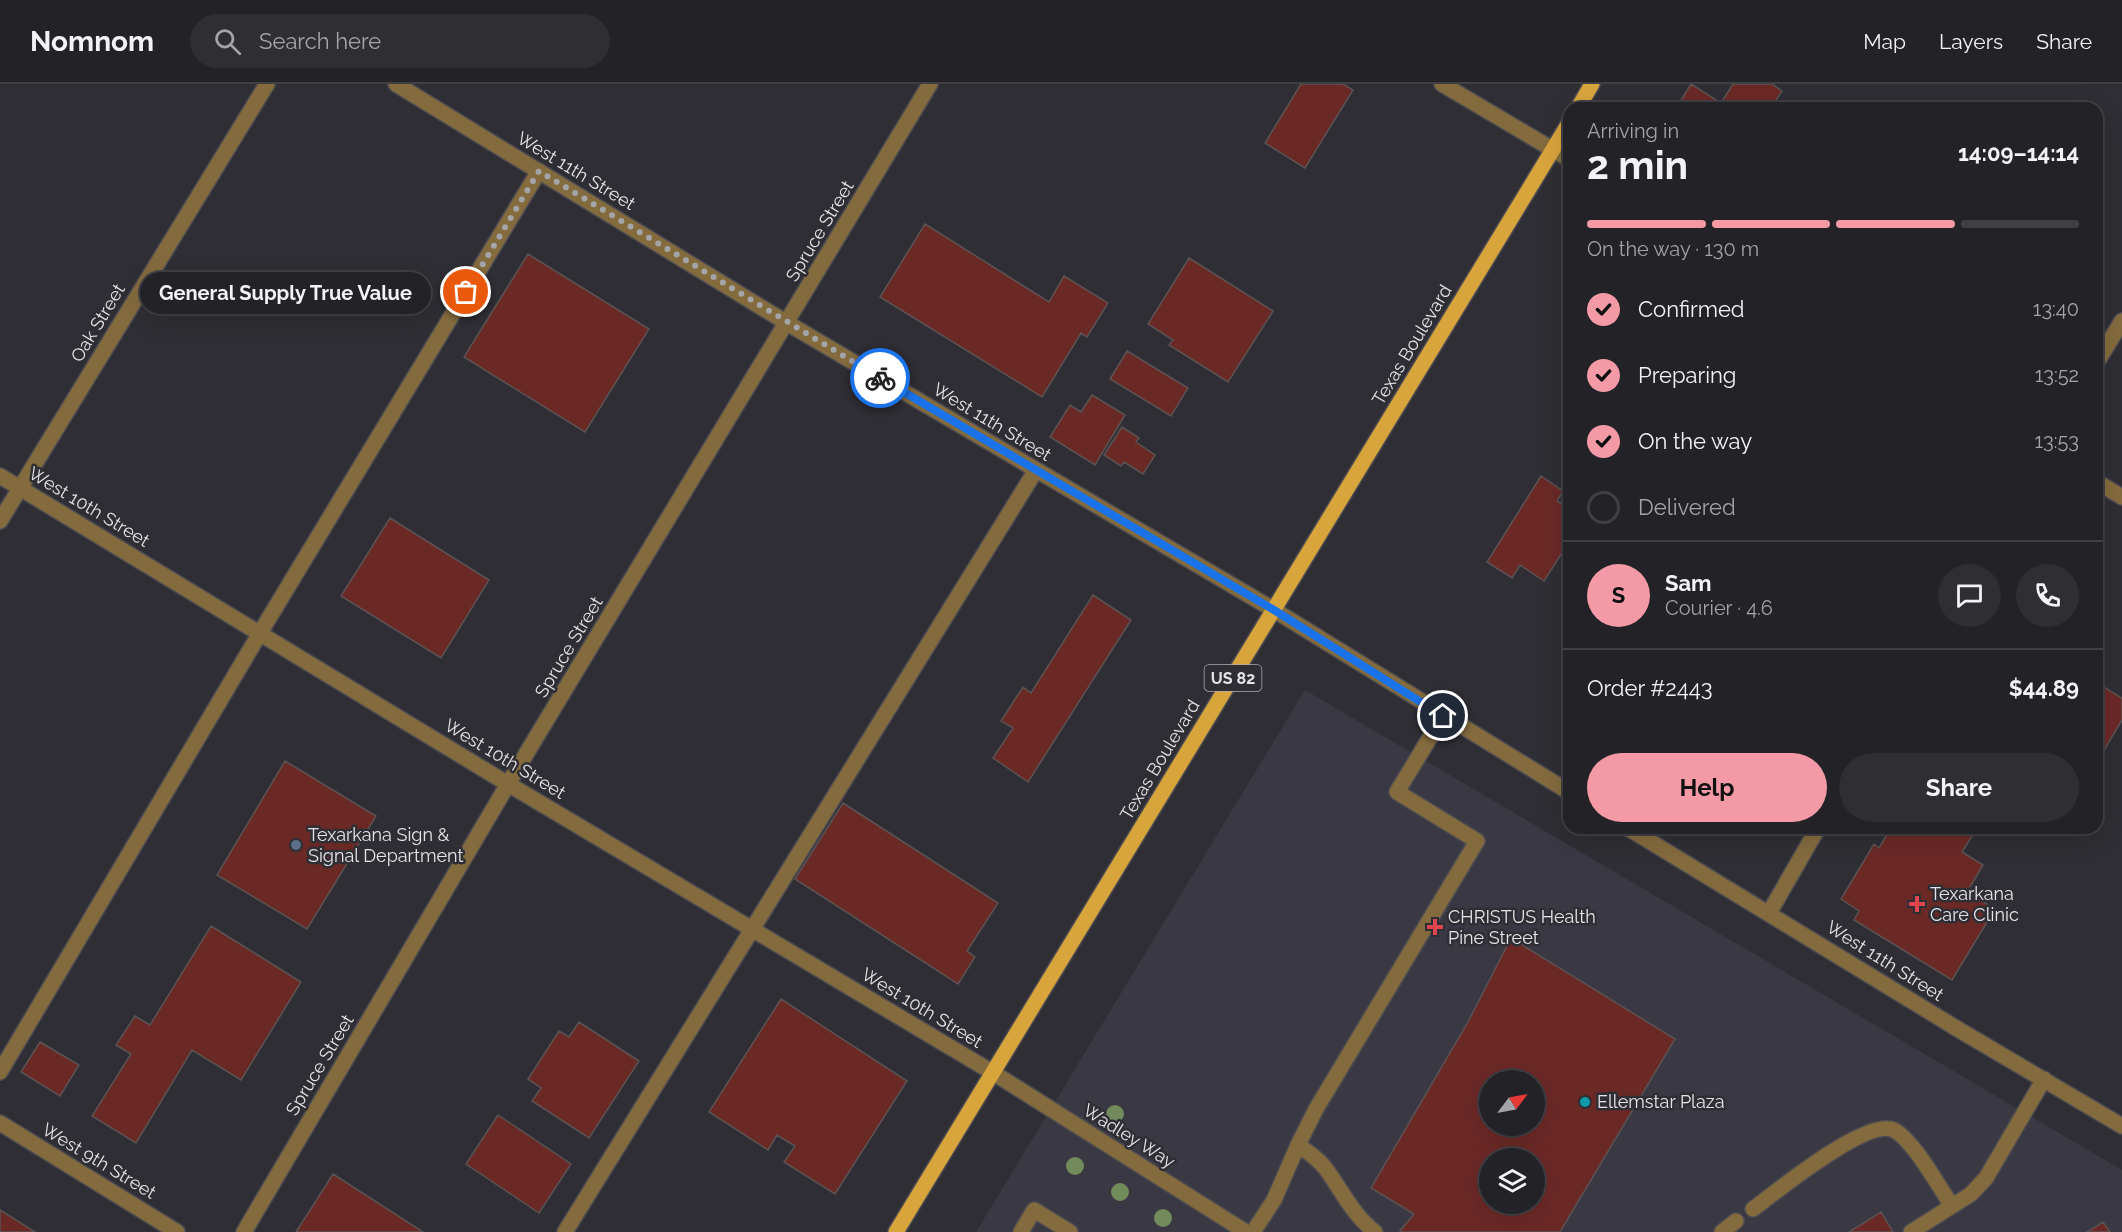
<!DOCTYPE html>
<meta charset="utf-8">
<style>
body{margin:0;font-family:Raleway,sans-serif;background:#2f2f33;color:#f1f3f6;height:100vh;display:flex;flex-direction:column;font-size:22px;white-space:nowrap}
*{box-sizing:border-box;margin:0}
p{font-size:20px;color:#a3a4a7}
.icon{flex:none;width:33px;height:33px;fill:none;stroke:currentColor;stroke-width:2;stroke-linecap:round;stroke-linejoin:round}
.map{position:relative;flex:1;overflow:hidden}
.details{position:absolute;left:1563px;top:18px;width:540px;height:732px;display:flex;flex-direction:column;background:#232227;border-radius:18px;box-shadow:0 6px 24px #0002,0 0 0 2px #403f44}
.details>*{flex:none}
.needle{width:39px;rotate:58deg}
.controls{position:absolute;left:1479px;top:986px;display:grid;gap:12px}
.controls a{display:grid;place-items:center;width:66px;height:66px;border-radius:50%;background:#232227;box-shadow:0 6px 24px #0002,0 0 0 2px #403f44;font-size:30px}
.pin{position:absolute;display:grid;place-items:center;width:51px;height:51px;color:#fff;margin:-26px;border:3px solid #fff;border-radius:50%;box-shadow:0 2px 6px #0007}
.courier{position:absolute;display:grid;place-items:center;width:60px;height:60px;margin:-30px;border:4px solid #1a73e8;border-radius:50%;background:#fff;color:#222;box-shadow:0 2px 8px #0007}
.bubble{position:absolute;height:42px;border-radius:21px;background:#232227;box-shadow:0 6px 24px #0002,0 0 0 2px #403f44;font-size:20px;font-weight:700;line-height:42px;text-align:center}
.head em{font-style:normal;font-weight:700}
.head div{display:flex;flex-direction:column-reverse}
.head{display:flex;align-items:center;justify-content:space-between;height:102px;padding:0 24px}
h1{font-size:39px;font-weight:700;line-height:45px}
.bar{display:grid;grid-template-columns:repeat(4,1fr);gap:9px 6px;align-content:center;height:72px;padding:0 24px}
.bar i{height:8px;border-radius:4px;background:#403f44}
.bar .on{background:#f49aa7}
.bar p{grid-column:span 4}
.line{display:flex;align-items:center;gap:15px;padding:0 24px;border-top:2px solid #403f44}
.line div{flex:1}
.round{display:grid;place-items:center;flex:none;width:63px;height:63px;border-radius:32px;background:#2f2f33}
ol{padding:0 24px;list-style:none}
li{display:flex;align-items:center;gap:18px;height:66px}
li p{margin-inline-start:auto}
li .icon{padding:6px;border-radius:50%;background:#f49aa7;color:#111;stroke-width:4}
li:last-child{color:#a3a4a7}
li i{width:33px;height:33px;border:3px solid #403f44;border-radius:50%}
.action{display:flex;gap:12px;margin-top:auto;padding:12px 24px}
.action a{flex:1;height:69px;border-radius:36px;background:#f49aa7;color:#111;font-size:24px;font-weight:700;line-height:69px;text-align:center}
.action a+a{background:#2f2f33;color:#f1f3f6}
header{display:flex;align-items:center;gap:36px;box-sizing:border-box;height:84px;padding:0 30px;background:#232227;border-bottom:2px solid #403f44}
header strong{font-size:28px}
nav{display:flex;gap:33px;margin-inline-start:auto;font-size:21px}
.search{width:420px;height:54px;background:#2f2f33;display:flex;align-items:center;gap:15px;box-sizing:border-box;padding:0 21px;border-radius:33px;color:#a3a4a7;font-size:22px}
.map>svg:first-child{display:block}
</style>
<header>
<strong>Nomnom</strong>
<div class="search"><svg class="icon" aria-label="search" viewBox="0 0 24 24"><circle cx="10" cy="10" r="6"/><path d="M15 15l6 6"/></svg>Search here</div>
<nav><a>Map</a><a>Layers</a><a>Share</a></nav>
</header>
<div class="map">
<svg width="2122" height="1148" viewBox="0 0 2122 1148">
<rect width="100%" height="100%" fill="#2f2e34"/>
<path fill="#3a3843" fill-rule="evenodd" d="M1305,606L2122,1086V1148H976ZM1490,996H1534V1041H1490ZM1490,1074H1534V1119H1490Z"/>
<path fill="#6b2926" stroke="#5b5353" stroke-width="1.5" fill-rule="evenodd" d="M1301,0H1343L1353,6L1305,84L1265,59Z
M1691,0L1721,19L1733,0H1772L1782,7L1771,24H1683L1678,21Z
M925,140L1049,218L1064,192L1108,219L1087,253L1081,249L1042,313L880,213Z
M528,170L649,245L585,348L464,273Z
M1189,174L1273,227L1228,298L1169,261L1173,256L1148,240Z
M1127,267L1188,304L1171,332L1110,295Z
M1092,311L1125,331L1095,381L1050,353L1070,321L1081,328Z
M1122,343L1139,354L1136,358L1155,371L1143,390L1124,378L1121,382L1104,371Z
M1541,392L1563,407L1557,417L1569,424V458L1544,497L1520,481L1512,494L1487,478Z
M390,434L489,496L441,574L341,512Z
M1093,511L1131,536L1028,698L993,674L1013,644L1001,637L1023,603L1031,609Z
M2097,599L2122,614V636L2103,668L2097,665Z
M285,677L376,732L307,845L217,791Z
M843,719L998,819L967,867L975,873L958,900L795,795Z
M1891,744H1977L1962,768L1983,781L1967,808L1995,825L1952,896L1854,836L1859,827L1841,815L1874,760L1879,764Z
M211,842L301,898L241,996L192,966L136,1059L92,1032L131,970L116,961L135,932L150,941Z
M1511,854L1675,955L1560,1148H1403L1400,1147L1414,1130L1371,1104L1468,938ZM1490,996H1534V1041H1490ZM1490,1074H1534V1119H1490Z
M781,915L907,997L835,1110L784,1078L795,1062L777,1051L768,1066L709,1028Z
M579,938L639,977L589,1054L532,1017L541,1004L528,995L559,947L569,953Z
M40,958L79,981L60,1012L21,988Z
M498,1031L571,1080L539,1129L466,1080Z
M333,1090L423,1148H296Z
M0,1126L35,1148H0Z
M1881,1128L1893,1148H1849Z
M2103,1138L2110,1148H2087Z"/>
<g fill="none" stroke-linecap="round" stroke-linejoin="round">
<g stroke="#4c4b51" stroke-width="18">
<path id="minor" d="M396,0L787,239L1274,526L1569,708
M1442,0L1569,75
M2097,278L2122,237
M0,392L508,700L992,988L1246,1148
M2097,398L2122,413
M0,437L267,0
M1628,744L1961,947L2122,1042
M1769,829L1818,744
M0,988L260,549L539,87
M0,1039L177,1148
M1298,1061C1308,1068 1319,1075 1326,1085C1342,1107 1353,1131 1375,1148
M1753,1125C1776,1108 1867,1033 1894,1046C1914,1057 1939,1103 1952,1122
M244,1148L508,700L930,0
M565,1148L1036,386
M1021,1148L1034,1126L1070,1148
M1253,1148L1274,1116L1298,1061L1316,1025L1477,757L1397,708L1443,632
M1722,1148L1736,1137
M1911,1148L1971,1110L1986,1094L2044,995"/>
</g>
<g stroke="#4c4b51" stroke-width="18">
<path id="major" d="M1578,24L1592,0
M896,1148L1569,39"/>
</g>
<use href="#minor" stroke="#846b3e" stroke-width="15"/>
<use href="#major" stroke="#d8a43c" stroke-width="15"/>
</g>
<g fill="#738a5c">
<circle cx="1115" cy="1030" r="9"/>
<circle cx="1075" cy="1082" r="9"/>
<circle cx="1120" cy="1108" r="9"/>
<circle cx="1163" cy="1134" r="9"/>
</g>
<g fill="none" stroke-linecap="round" stroke-linejoin="round">
<path stroke="#a5a4a8" stroke-width="6" stroke-dasharray="0 10.8" d="M466,208L539,87L880,294"/>
<path stroke="#1a73e8" stroke-width="8" d="M880,294L1274,526L1443,632"/>
</g>
<circle fill="#5c6f8a" stroke="#2f2e34" stroke-width="2" cx="296" cy="761" r="6"/>
<g fill="#e0444e" stroke="#2f2e34" stroke-width="2">
<path d="M1914 811h6v6h6v6h-6v6h-6v-6h-6v-6h6z"/>
<path d="M1432 834h6v6h6v6h-6v6h-6v-6h-6v-6h6z"/>
</g>
<circle fill="#0f9aa8" stroke="#2f2e34" stroke-width="2" cx="1585" cy="1018" r="6"/>
<g text-anchor="middle" stroke-width="5" stroke-linejoin="round" paint-order="stroke">
<rect fill="#2f2e34" stroke="#aeadb1" stroke-width="1.5" x="1204.5" y="581" width="57" height="26" rx="4.5"/>
<g font-size="16" font-weight="bold" fill="#e4e3e7">
<text x="1233" y="600">US 82</text>
</g>
<g font-size="18" fill="#e4e3e7" stroke="#2f2e34">
<text transform="translate(576 87) rotate(31)" y="6">West 11th Street</text>
<text transform="translate(820 147) rotate(-59)" y="6">Spruce Street</text>
<text transform="translate(98 239) rotate(-59)" y="6">Oak Street</text>
<text transform="translate(1412 261) rotate(-59)" y="6">Texas Boulevard</text>
<text transform="translate(992 338) rotate(31)" y="6">West 11th Street</text>
<text transform="translate(89 423) rotate(31)" y="6">West 10th Street</text>
<text transform="translate(569 563) rotate(-59)" y="6">Spruce Street</text>
<text transform="translate(505 675) rotate(31)" y="6">West 10th Street</text>
<text transform="translate(1160 676) rotate(-59)" y="6">Texas Boulevard</text>
<text transform="translate(1885 877) rotate(32)" y="6">West 11th Street</text>
<text transform="translate(922 924) rotate(31)" y="6">West 10th Street</text>
<text transform="translate(320 981) rotate(-59)" y="6">Spruce Street</text>
<text transform="translate(1129 1052) rotate(32)" y="6">Wadley Way</text>
<text transform="translate(99 1077) rotate(31)" y="6">West 9th Street</text>
</g>
<g font-size="18" fill="#e4e3e7" stroke="#2f2e34" text-anchor="start">
<text x="308" y="757">Texarkana Sign &amp;<tspan x="308" dy="21">Signal Department</tspan></text>
<text x="1930" y="816">Texarkana<tspan x="1930" dy="21">Care Clinic</tspan></text>
<text x="1448" y="839">CHRISTUS Health<tspan x="1448" dy="21">Pine Street</tspan></text>
<text x="1597" y="1024">Ellemstar Plaza</text>
</g>
</g>
</svg>
<div class="controls">
<a><svg class="needle" viewBox="-14 -14 28 28"><path d="M0-13l5 13h-10z" fill="#e53935"/><path d="M0 13l5-13h-10z" fill="#a3a4a7"/></svg></a>
<a><svg class="icon" aria-label="layers" viewBox="0 0 24 24"><path d="M12 4l9 5-9 5-9-5zM3 14l9 5 9-5"/></svg></a>
</div>
<div class="pin" style="left:466px;top:208px;background:#ea580c"><svg class="icon" aria-label="bag" viewBox="0 0 24 24"><path d="M5 8h14l-1 12H6zM9 8a3 3 0 0 1 6 0"/></svg></div>
<div class="pin" style="left:1443px;top:632px;background:#1f2937"><svg class="icon" aria-label="home" viewBox="0 0 24 24"><path d="M3 11l9-7 9 7M6 9v11h12V9"/></svg></div>
<div class="courier" style="left:880px;top:294px"><svg class="icon" aria-label="bike" viewBox="0 0 24 24"><circle cx="6" cy="16" r="4"/><circle cx="18" cy="16" r="4"/><path d="M6 16l4-8h5l3 8M10 8l3 8H6M13 5h3"/></svg></div>
<div class="bubble" style="left:140px;top:188px;width:291px">General Supply True Value</div>
<section class="details">
<div class="head"><div><h1>2 min</h1><p>Arriving in</p></div><em>14:09–14:14</em></div>
<div class="bar"><i class="on"></i><i class="on"></i><i class="on"></i><i></i><p>On the way · 130 m</p></div>
<ol>
<li><svg class="icon" aria-label="check" viewBox="0 0 24 24"><path d="M5 12l5 5 9-10"/></svg>Confirmed<p>13:40</p></li>
<li><svg class="icon" aria-label="check" viewBox="0 0 24 24"><path d="M5 12l5 5 9-10"/></svg>Preparing<p>13:52</p></li>
<li><svg class="icon" aria-label="check" viewBox="0 0 24 24"><path d="M5 12l5 5 9-10"/></svg>On the way<p>13:53</p></li>
<li><i></i>Delivered</li>
</ol>
<div class="line" style="height:108px"><b class="round" style="background:#f49aa7;color:#111">S</b><div><b>Sam</b><p>Courier · 4.6</p></div><a class="round"><svg class="icon" aria-label="chat" viewBox="0 0 24 24"><path d="M4 5h16v11H9l-5 4z"/></svg></a><a class="round"><svg class="icon" aria-label="phone" viewBox="0 0 24 24"><path d="M5 4h4l2 5-3 2q2 4 5 5l2-3 5 2v4C11 20 4 13 5 4z"/></svg></a></div>
<div class="line" style="height:78px"><div>Order #2443</div><b>$44.89</b></div>
<div class="action"><a>Help</a><a>Share</a></div>
</section>
</div>
